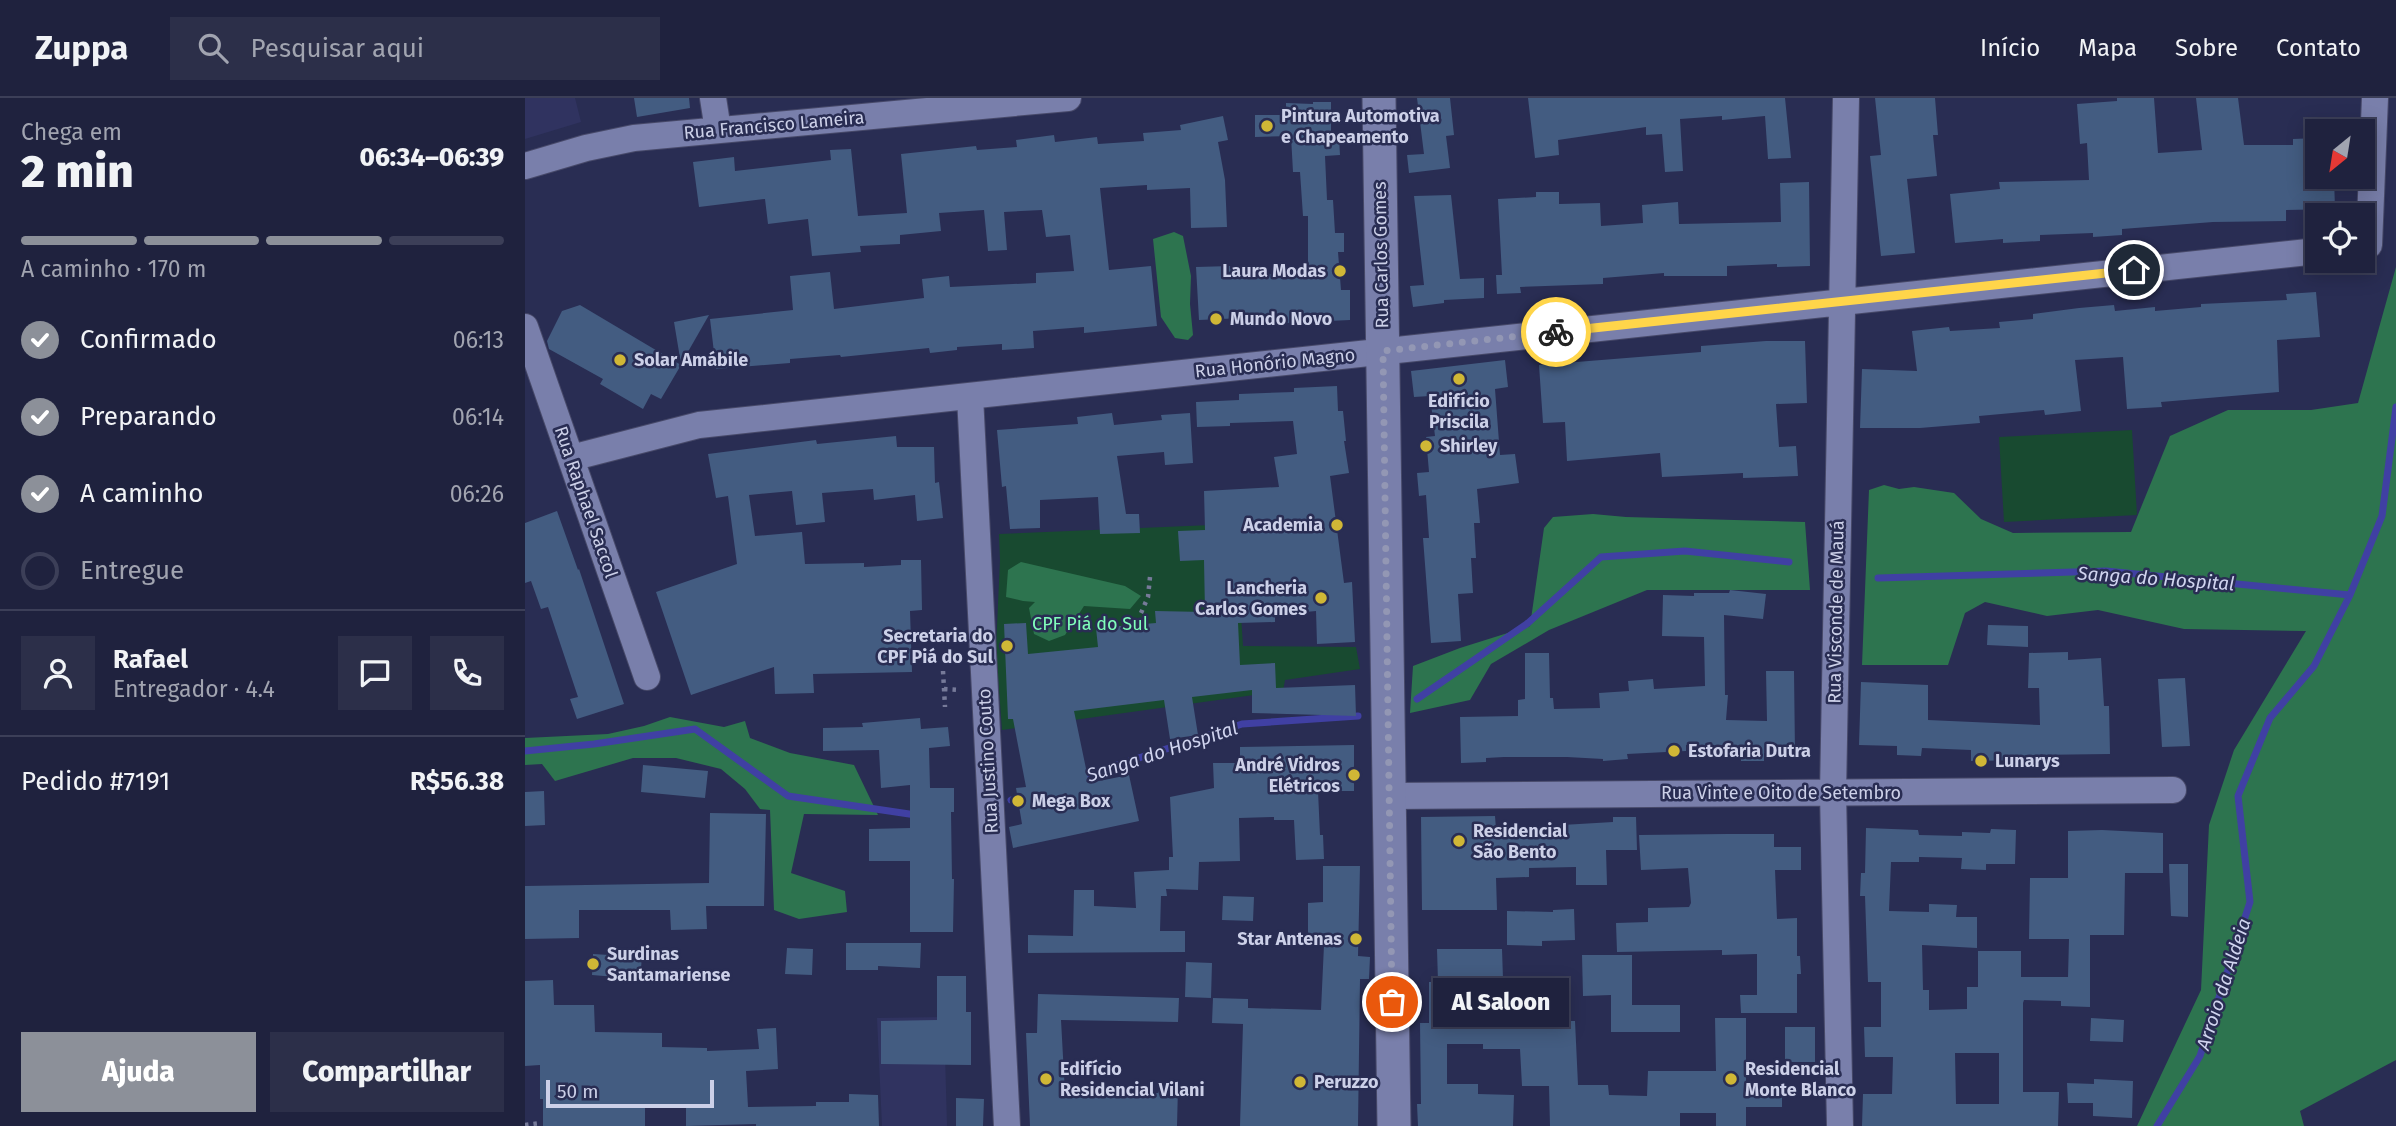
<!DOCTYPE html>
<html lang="pt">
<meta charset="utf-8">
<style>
body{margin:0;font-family:"Fira Sans",sans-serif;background:#2c2f49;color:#f1f3f6;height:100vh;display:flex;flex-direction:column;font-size:26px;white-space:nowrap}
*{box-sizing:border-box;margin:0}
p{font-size:23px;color:#a1a4b0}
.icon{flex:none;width:38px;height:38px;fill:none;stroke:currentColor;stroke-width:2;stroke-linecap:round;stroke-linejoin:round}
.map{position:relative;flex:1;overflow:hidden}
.panel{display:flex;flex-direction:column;background:#1f223e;width:525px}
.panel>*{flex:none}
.needle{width:46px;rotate:210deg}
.buttons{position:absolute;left:1780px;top:21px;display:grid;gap:14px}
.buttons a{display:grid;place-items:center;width:70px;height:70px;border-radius:0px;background:#1f223e;box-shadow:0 4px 18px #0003,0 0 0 2px #3c3f58;font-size:35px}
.scale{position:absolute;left:21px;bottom:18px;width:168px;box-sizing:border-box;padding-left:7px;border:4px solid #ccd0e8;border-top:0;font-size:19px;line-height:24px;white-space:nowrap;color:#ccd0e8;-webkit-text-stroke:5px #292d53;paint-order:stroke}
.pin{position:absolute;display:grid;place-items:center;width:60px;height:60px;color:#fff;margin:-30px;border:4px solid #fff;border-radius:50%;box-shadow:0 2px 7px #0007}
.courier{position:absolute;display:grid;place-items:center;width:70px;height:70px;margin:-35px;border:5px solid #ffd54a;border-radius:50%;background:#fff;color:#222;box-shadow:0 2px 9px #0007}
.bubble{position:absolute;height:49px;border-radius:0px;background:#1f223e;box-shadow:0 4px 18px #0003,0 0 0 2px #3c3f58;font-size:23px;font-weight:800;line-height:49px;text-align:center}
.head em{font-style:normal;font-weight:800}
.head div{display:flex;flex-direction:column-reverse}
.head{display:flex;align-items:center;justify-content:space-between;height:119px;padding:0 21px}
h1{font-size:46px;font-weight:800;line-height:52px}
.bar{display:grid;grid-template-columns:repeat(4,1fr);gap:10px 7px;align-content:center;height:84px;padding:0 21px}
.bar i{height:9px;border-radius:5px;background:#3c3f58}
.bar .active{background:#8c9099}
.bar p{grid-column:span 4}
.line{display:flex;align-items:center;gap:18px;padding:0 21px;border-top:2px solid #3c3f58}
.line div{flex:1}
.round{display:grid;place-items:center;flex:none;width:74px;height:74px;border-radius:0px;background:#2c2f49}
ol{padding:0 21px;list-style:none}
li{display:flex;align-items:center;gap:21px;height:77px}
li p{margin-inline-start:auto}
li .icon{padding:7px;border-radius:50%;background:#8c9099;color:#fff;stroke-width:4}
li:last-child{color:#a1a4b0}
li i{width:38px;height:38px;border:4px solid #3c3f58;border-radius:50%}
.primary-button{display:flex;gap:14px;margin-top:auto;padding:14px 21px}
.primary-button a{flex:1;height:80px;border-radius:0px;background:#8c9099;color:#fff;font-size:28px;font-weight:800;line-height:80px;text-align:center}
.primary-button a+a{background:#2c2f49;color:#f1f3f6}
header{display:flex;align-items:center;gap:42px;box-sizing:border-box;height:98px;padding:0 35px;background:#1f223e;border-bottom:2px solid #3c3f58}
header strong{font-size:33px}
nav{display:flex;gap:38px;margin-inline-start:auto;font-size:24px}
.search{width:490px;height:63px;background:#2c2f49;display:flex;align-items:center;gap:18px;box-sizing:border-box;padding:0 24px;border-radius:0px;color:#a1a4b0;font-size:26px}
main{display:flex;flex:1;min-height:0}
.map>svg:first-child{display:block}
</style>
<header>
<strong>Zuppa</strong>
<div class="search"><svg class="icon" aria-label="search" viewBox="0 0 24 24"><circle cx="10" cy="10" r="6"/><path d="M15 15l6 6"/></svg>Pesquisar aqui</div>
<nav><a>Início</a><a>Mapa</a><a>Sobre</a><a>Contato</a></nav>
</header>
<main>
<section class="panel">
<div class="head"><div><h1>2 min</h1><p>Chega em</p></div><em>06:34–06:39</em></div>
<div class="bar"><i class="active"></i><i class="active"></i><i class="active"></i><i></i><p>A caminho · 170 m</p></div>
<ol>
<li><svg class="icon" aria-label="check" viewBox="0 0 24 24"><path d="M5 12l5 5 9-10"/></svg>Confirmado<p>06:13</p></li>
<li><svg class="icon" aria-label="check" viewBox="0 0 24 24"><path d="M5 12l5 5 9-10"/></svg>Preparando<p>06:14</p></li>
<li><svg class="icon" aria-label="check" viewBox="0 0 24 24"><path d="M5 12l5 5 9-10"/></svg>A caminho<p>06:26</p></li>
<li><i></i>Entregue</li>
</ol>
<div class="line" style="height:126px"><a class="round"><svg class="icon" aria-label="person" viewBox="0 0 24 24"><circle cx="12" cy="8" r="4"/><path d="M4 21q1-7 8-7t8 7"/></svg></a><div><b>Rafael</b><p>Entregador · 4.4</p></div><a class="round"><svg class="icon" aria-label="chat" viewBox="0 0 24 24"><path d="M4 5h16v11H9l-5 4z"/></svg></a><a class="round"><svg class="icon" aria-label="phone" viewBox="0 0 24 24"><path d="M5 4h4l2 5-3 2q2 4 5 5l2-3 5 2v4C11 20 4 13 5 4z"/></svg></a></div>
<div class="line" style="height:91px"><div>Pedido #7191</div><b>R$56.38</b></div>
<div class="primary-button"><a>Ajuda</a><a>Compartilhar</a></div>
</section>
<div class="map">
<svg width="1871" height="1028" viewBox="0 0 1871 1028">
<rect width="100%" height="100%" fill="#292d53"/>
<path fill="#303360" d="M0,0H50L56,24L0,41Z
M419,919L422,1028H357L352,920Z"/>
<path fill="#184a30" d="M1607,332L1612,417L1479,424L1474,339Z
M710,426L718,548L831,549L835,571L760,582L758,593L477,632L471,551L475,462L474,436Z"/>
<path fill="#2d744f" d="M649,134L658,138L666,178L665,206L668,237L663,242L650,240L636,219L628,141Z
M1871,169V962L1775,1013L1779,1028H1612L1676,892L1684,727L1709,652L1781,533L1659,531L1573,512L1522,518L1460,504L1440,515L1423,567H1337L1344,392L1359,387L1374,391L1389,389L1429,395L1456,421L1488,435L1606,434L1645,338L1703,312H1786L1833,305Z
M1068,416L1101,419L1280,424L1285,492H1122L1024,532L966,566L945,602L885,615L888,568L935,550L1005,528L1019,430L1028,419Z
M496,464L600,488L616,498L605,511L559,508L540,537L524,543L509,536L504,510L510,504L498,503L481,499L483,472Z
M145,619L199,629L220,623L225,640L265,655L329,667L353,717L279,716L266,775L320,793L322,814L274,821L249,812L245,712L235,711L220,691L196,671L151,660H108L30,683L17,666L0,667V640L83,636L119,628Z"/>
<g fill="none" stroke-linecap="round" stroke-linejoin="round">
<path stroke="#4040a3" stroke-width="7" d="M1353,480L1581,473L1825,497
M892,601L1003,525L1076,459L1160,453L1264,464
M0,653L69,646L170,631L263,698L391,717
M553,680L717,626L833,618
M486,702L502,697
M1632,1028L1675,958L1725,804L1713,698L1745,620L1789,568L1825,497L1857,418L1871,309"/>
</g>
<path fill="#435c81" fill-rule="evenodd" d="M109,0H164L165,10L112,19Z
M892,0H925L929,37L921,38L925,70L884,75L882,57L899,56Z
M1003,0H1260L1266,60L1243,61L1240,18L1197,22V18L1155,21L1158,73L1140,74L1137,36L1121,37V29L1033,42L1034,57L1010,60Z
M1350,0H1410L1413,37H1408L1412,78L1382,81L1390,155L1356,158L1345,58L1356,57Z
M1592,0H1629L1633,55L1677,52L1671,0H1713L1719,47H1768V41L1792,40V79H1809L1810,111L1761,112V123L1688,124L1597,131V137L1568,139V135L1515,137V143L1478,145V141L1430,145L1425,96L1475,91L1474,84L1564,82L1562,45L1555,46L1552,6L1592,3Z
M788,4H806V40L814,39L815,57L800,58L802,102H808L810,135H819V154H813L816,192H825V222L719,227L718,220L674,222L671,169L706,168L707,178L748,176V173L783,171V118H778L775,74H768L766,38L730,39V17H761V5L788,6Z
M698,18L703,42L693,44L700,82L702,129L666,130L665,90L622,92V87L575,90L584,172L626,168L632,228L559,235V229L508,233L509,250L477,252V246L432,249V252L405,255L404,250L316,259L315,257L265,261V265L191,271L185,221L268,212L265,178L305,174L309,211L399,200L397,181L424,178L425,189L511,185V175L549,173L545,137L521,139L517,112L479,114L482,152L463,153L459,112L414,115L416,133L375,137V146L335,148L336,154L287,158L283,121L243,126L240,101L174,109L168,64L209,59L210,73L306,62L305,52L326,51L333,118L382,115L376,56L451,48L452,52L492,49L491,42L529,37L530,44L572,39L573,46L619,43L618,35L656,32L655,27Z
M1284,84L1285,168L1252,169V166L1202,168V178H1139V175L1078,180V186L995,189L996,195L972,196L971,177H977L973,101L1011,99V94H1034V106L1075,105L1076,128L1118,125L1117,107L1153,104L1154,126L1256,124L1255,85Z
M926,97L935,181L959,180V200L919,202V205L888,209L885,188L899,187L889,98Z
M1791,194L1795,239L1752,242L1754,294L1636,304L1637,309L1602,311L1598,259L1550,262L1556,313L1520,317L1519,312L1454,318L1455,325L1395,330H1335L1337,271L1392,273L1387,233L1424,229L1425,233L1475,230L1474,224L1508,221V216L1554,210L1589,207L1590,213L1630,209V213L1676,209V206L1762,202L1761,196Z
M55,207L156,267L136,301L126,296L118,311L75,286L78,281L24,251L22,243L37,213Z
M184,217L156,266L149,224Z
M1241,243H1280L1282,305L1251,306L1254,349L1271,348L1273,378L1218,380V375L1137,379L1135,355L1042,363L1040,324L1018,325L1014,267L1176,254V248Z
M980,262L983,289L970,291L975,357L990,356L994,385L952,391L955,425H949L951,460H946L948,495L933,496L936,543L906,545L898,440H904L901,397L894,398L892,375L904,374L901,339L910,338L905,298L889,299L886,273Z
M812,288L813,313H818L821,343H819L824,375L805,378L819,485L827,484L830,544L792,546L791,513L750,517V524L713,525L715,567L750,565L751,590L830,587L831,618L727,615V592L667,599L673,637L645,641L639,602L549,613L564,685L604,677L614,723L488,750L484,729L497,726L491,690L501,689L488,621H483L479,526L501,525L503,556L573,549L571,530L631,525L630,513L680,514L679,462L655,463L653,433L680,432L679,393L754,389L749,359L772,356L768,323L705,325V328L672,329L671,304L714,302V296L769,294V290Z
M587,315L589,327L637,322L636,317L665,315L668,365L640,367L639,354L592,358L601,416H614L615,435L575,436L573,399L515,402V430L485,431L481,388L477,389L472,332L553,326L552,319Z
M371,338L372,349H409L410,385L414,384L418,420L392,423L390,397L349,402L348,391L297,395L300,424L271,427L267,393L224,397L230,438L277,434L280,466L339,465V469L376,467V462H396L397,512L385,513L387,574L288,576L289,595L250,596L249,569L166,597L131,494L212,466L203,398L191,400L183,356L291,342L292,346Z
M32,413L53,472L54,471L99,606L52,621L45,601L53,599L23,509L16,511L6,483L0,485V425Z
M1205,492L1241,496L1238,521L1199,517L1200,597H1203L1201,622L1242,623L1241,573H1269L1270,655H1239V663H1216V650L1161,647V653L1102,656L1103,661L1078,663V661L1042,659H979L961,660V664L936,665L935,619L993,618V602L1000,601V555H1024L1025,600H1028L1029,611L1075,610L1074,595L1104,593L1103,583L1128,581L1129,591L1180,588L1179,539L1137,538L1138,497L1169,498V495H1204Z
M1463,527L1503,528V549L1462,547Z
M1543,554V562L1576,560L1579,608H1584L1585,656L1505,657V662L1446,663V652L1397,650L1396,658L1372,657V648L1334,647L1336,584L1403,587V622L1515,627L1514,590H1503L1504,555Z
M1660,580L1665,648L1637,649L1633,581Z
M395,620L396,631L423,629L425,648L404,650L405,690H429V714H426L427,781H429L428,834H385V763H344V731L385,730V687L356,690L354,652L298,653V630L338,629L337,625Z
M829,647V693H793L795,737H798L799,761L771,762L769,722H749V719L714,720L715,763L674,764L673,792L641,791L642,798H636L635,833H660V854L503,855V837L548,838L549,792H569V808L611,810L609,774L644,772V759H648L645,699L689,690L688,665H715V649Z
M118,667L183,673L180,700L116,694Z
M19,693L20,727L0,728V694Z
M185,715L241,716L239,808H181L182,831L146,832L145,812H54V840L0,841V788L184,785Z
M970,718L971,731L1088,724V719H1111L1112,752H1081L1082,787H1051V769L1004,770V779L971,780L972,812H897L896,719Z
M1341,730L1393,732L1394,737L1437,738V734L1465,735L1466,731L1491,732L1490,766H1461V772L1436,771L1437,760L1394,759V764H1366L1364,813L1404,814V806L1432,807L1431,819H1452V850L1397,847L1398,892H1404V912L1442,911V889H1453V853H1496V879H1543L1544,841H1504L1505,780H1543V733L1577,732L1638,735V775H1600L1599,837H1565V909L1536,908V903L1499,902L1498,905V994H1534L1533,1028H1337L1338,996H1367L1368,959H1340L1339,929H1356V884H1343L1340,798H1335L1336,775H1340ZM1430,955H1474V1006H1431Z
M1201,736H1249V749H1276V772H1250L1252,821L1272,820V858H1275L1276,876H1272V915H1216L1215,897H1232V856L1197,857V852L1092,854L1091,825L1123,824V810L1164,809L1166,805L1163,770L1116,772L1114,737Z
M1644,766H1663V819L1646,818Z
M798,768H835L833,858L845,859L844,881H835L833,1028H715L718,926L687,925L688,900L723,901V910L796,912L799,847L783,846V805L798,804Z
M698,798L729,799L728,823L697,822Z
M1049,811L1050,842L1017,843V848L982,847V813L1028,814V812Z
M321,845H396L395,870L353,868V872H321Z
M262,850L288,851L287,877L260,876Z
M912,851H977L978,881L1016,883V923H1050L1053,987H1083L1084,997L1122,998L1123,973H1191L1190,920H1221V989H1257V1009H1221V1028H1191V1015H1155V1028H1025L1024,988H997L995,951H958V946H922V986H953V996L989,997L988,1028H893L892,1006H896L895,925H904V884H913Z
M68,856L117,859L115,881L67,877Z
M1057,857H1107V907H1155V934H1086V897L1058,898Z
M661,864L687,865L686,900L660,899Z
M412,878H441V914H446V967L356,966V923L412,922Z
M28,882L29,907H69L70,934L137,935V949L182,950V953L234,951L232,931L251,930L253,971L221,973L223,1009L291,1008V1004H324V996L353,997L354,1028H231V1026L161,1028V1010H120V1028H18V1001H15V967L0,968V883Z
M513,896L654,900L653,924L536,922L540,995H633L634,988L653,989L652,1028H505L501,935H512Z
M1566,920L1599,922L1598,944L1565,943Z
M1260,929H1290V964H1260Z
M1569,981L1608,983L1607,1020L1568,1018V1005H1543L1542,985L1569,986Z
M431,1000L459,1001L458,1028H431Z"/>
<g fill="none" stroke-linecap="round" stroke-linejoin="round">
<g stroke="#474969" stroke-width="28">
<path id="minor" d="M188,0L193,32
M0,68L61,50L109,40L543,0
M1838,148L1844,147L1850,0
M0,229L122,579
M445,298L482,1028
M46,360L174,327L1792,153
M864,698L1648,692
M1315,1028L1308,695L1321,0"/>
</g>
<g stroke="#474969" stroke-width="35">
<path id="tertiary" d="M854,0L869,1028"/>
</g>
<path stroke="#767a99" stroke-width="4.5" stroke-dasharray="3.5 5" stroke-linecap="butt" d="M616,515L623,499L625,479
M418,573L420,609
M419,591L436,592
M0,1027L15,1025"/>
<use href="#minor" stroke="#797fab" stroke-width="26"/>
<use href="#tertiary" stroke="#797fab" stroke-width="33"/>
</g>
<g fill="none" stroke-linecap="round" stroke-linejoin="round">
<path stroke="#9397b4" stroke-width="7" stroke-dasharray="0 12.6" d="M867,904L858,253L1031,234"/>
<path stroke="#ffd54a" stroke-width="9" d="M1031,234L1609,172"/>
</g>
<g fill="#d0b736" stroke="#292d53" stroke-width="2.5">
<circle cx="742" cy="28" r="7"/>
<circle cx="815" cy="173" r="7"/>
<circle cx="691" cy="221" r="7"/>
<circle cx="95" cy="262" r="7"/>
<circle cx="934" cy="281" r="7"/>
<circle cx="901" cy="348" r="7"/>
<circle cx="812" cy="427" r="7"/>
<circle cx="796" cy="500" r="7"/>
<circle cx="482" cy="548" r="7"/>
<circle cx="1149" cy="653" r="7"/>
<circle cx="1456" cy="663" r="7"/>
<circle cx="829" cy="677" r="7"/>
<circle cx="493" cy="703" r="7"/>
<circle cx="934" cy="743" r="7"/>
<circle cx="831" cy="841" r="7"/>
<circle cx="68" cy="866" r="7"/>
<circle cx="521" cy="981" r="7"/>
<circle cx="1206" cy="981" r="7"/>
<circle cx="775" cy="984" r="7"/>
</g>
<g text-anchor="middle" stroke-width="5" stroke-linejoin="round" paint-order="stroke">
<g font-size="18" font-weight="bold" fill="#ccd0e8" stroke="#292d53" text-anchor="start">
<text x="756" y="24">Pintura Automotiva<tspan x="756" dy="21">e Chapeamento</tspan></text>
<text x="801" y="179" text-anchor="end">Laura Modas</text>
<text x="705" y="227">Mundo Novo</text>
<text x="109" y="268">Solar Amábile</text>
<text x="934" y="309" text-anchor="middle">Edifício<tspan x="934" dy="21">Priscila</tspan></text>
<text x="915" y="354">Shirley</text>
<text x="798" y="433" text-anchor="end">Academia</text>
<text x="782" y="496" text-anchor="end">Lancheria<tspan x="782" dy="21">Carlos Gomes</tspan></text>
<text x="468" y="544" text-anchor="end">Secretaria do<tspan x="468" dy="21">CPF Piá do Sul</tspan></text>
<text x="1163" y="659">Estofaria Dutra</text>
<text x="1470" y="669">Lunarys</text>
<text x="815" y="673" text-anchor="end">André Vidros<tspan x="815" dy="21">Elétricos</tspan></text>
<text x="507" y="709">Mega Box</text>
<text x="948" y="739">Residencial<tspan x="948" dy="21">São Bento</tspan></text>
<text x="817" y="847" text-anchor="end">Star Antenas</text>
<text x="82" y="862">Surdinas<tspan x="82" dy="21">Santamariense</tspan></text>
<text x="535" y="977">Edifício<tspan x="535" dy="21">Residencial Vilani</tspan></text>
<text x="1220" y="977">Residencial<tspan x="1220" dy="21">Monte Blanco</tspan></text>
<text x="789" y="990">Peruzzo</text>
</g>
<g font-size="18" fill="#ccd0e8" stroke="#292d53">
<text transform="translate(249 27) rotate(-5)" y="6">Rua Francisco Lameira</text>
<text transform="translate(856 157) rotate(-91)" y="6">Rua Carlos Gomes</text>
<text transform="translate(750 265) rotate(-6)" y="6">Rua Honório Magno</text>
<text transform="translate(61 404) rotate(71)" y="6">Rua Raphael Saccol</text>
<text transform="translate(1311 514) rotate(-89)" y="6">Rua Visconde de Mauá</text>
<text transform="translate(463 663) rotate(-93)" y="6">Rua Justino Couto</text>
<text x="1256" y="701">Rua Vinte e Oito de Setembro</text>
</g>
<g font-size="18" fill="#80feba" stroke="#292d53">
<text x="565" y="532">CPF Piá do Sul</text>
</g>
<g font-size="19" font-style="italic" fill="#d0d4ef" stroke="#292d53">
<text transform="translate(1631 480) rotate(4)" y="7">Sanga do Hospital</text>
<text transform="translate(637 653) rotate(-18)" y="7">Sanga do Hospital</text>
<text transform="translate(1698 886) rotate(-72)" y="7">Arroio da Aldeia</text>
</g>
</g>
</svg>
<div class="buttons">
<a><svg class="needle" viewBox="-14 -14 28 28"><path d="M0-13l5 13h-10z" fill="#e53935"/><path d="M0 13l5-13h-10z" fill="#a1a4b0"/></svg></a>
<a><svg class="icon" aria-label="locate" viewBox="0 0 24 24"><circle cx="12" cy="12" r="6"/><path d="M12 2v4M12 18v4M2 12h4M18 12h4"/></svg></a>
</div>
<div class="scale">50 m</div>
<div class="pin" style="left:867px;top:904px;background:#ea580c"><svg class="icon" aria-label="bag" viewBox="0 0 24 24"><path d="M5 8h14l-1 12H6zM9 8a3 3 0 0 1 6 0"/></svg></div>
<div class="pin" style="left:1609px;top:172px;background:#1f2937"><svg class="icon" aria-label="home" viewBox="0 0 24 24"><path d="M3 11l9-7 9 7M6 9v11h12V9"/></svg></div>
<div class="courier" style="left:1031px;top:234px"><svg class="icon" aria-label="bike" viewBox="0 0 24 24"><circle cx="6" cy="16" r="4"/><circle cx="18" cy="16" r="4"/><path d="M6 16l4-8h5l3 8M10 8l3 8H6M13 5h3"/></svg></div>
<div class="bubble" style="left:908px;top:880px;width:136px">Al Saloon</div>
</div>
</main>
